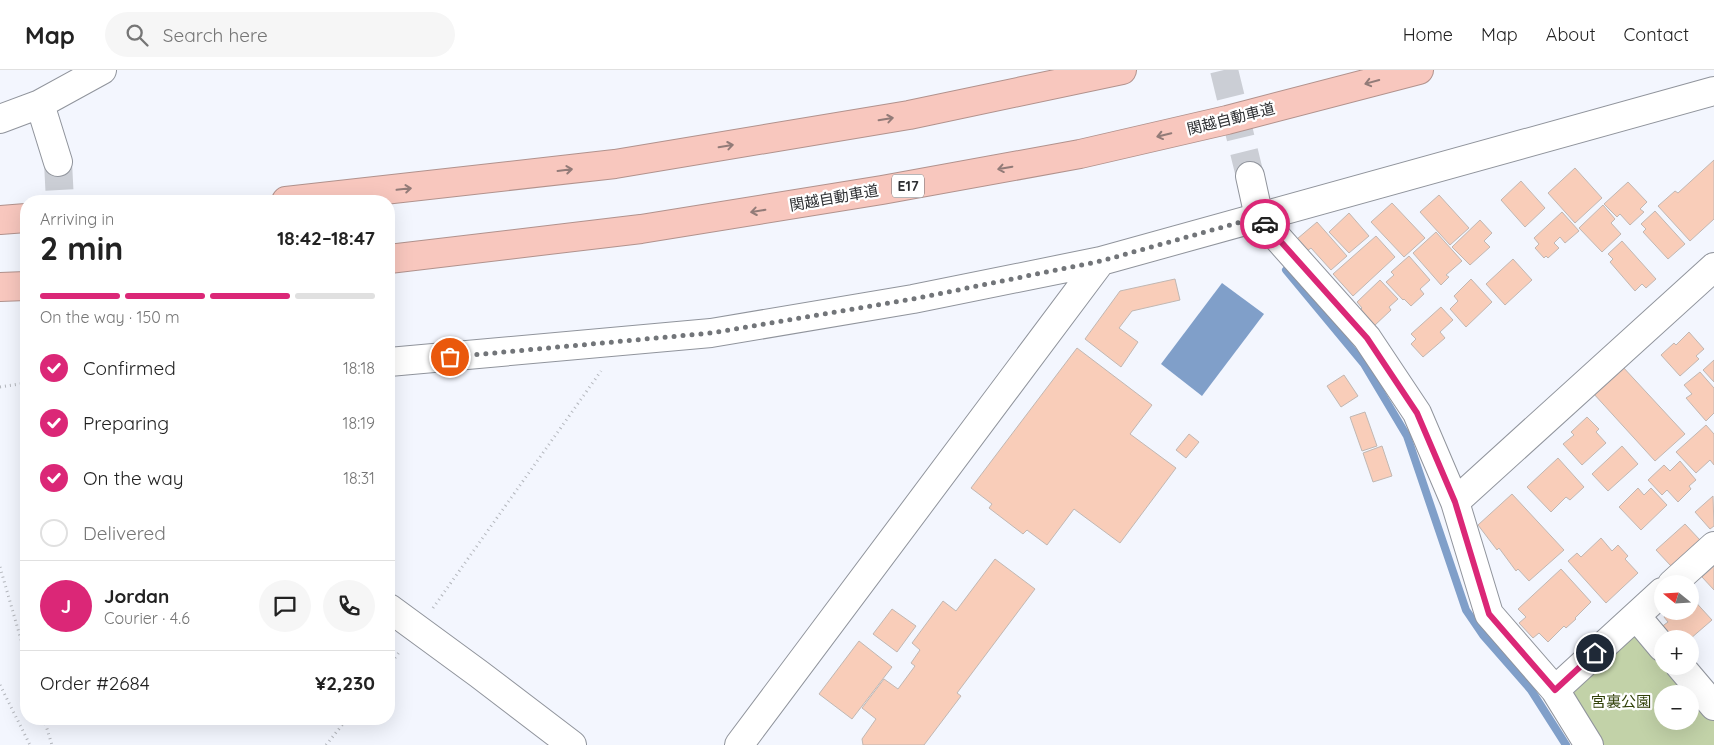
<!DOCTYPE html>
<meta charset="utf-8">
<style>
body{margin:0;font-family:Quicksand,"Noto Sans JP",sans-serif;background:#f6f6f6;color:#222;height:100vh;display:flex;flex-direction:column;font-size:19px;white-space:nowrap}
*{box-sizing:border-box;margin:0}
p{font-size:16px;color:#767676}
.icon{flex:none;width:28px;height:28px;fill:none;stroke:currentColor;stroke-width:2;stroke-linecap:round;stroke-linejoin:round}
.map{position:relative;flex:1;overflow:hidden}
.drawer{position:absolute;left:20px;top:125px;width:375px;height:530px;display:flex;flex-direction:column;background:#fff;border-radius:20px;box-shadow:0 5px 20px #0002}
.drawer>*{flex:none}
.needle{width:32px;rotate:288deg}
.buttons{position:absolute;left:1654px;top:505px;display:grid;gap:10px}
.buttons a{display:grid;place-items:center;width:45px;height:45px;border-radius:50%;background:#fff;box-shadow:0 5px 20px #0002;font-size:25px}
.pin{position:absolute;display:grid;place-items:center;width:42px;height:42px;color:#fff;margin:-21px;border:2px solid #fff;border-radius:50%;box-shadow:0 1px 5px #0007}
.courier{position:absolute;display:grid;place-items:center;width:50px;height:50px;margin:-25px;border:4px solid #db2777;border-radius:50%;background:#fff;color:#222;box-shadow:0 1px 6px #0007}
.overview em{font-style:normal;font-weight:700}
.overview div{display:flex;flex-direction:column-reverse}
.overview{display:flex;align-items:center;justify-content:space-between;height:85px;padding:0 20px}
h1{font-size:32px;font-weight:700;line-height:38px}
.bar{display:grid;grid-template-columns:repeat(4,1fr);gap:8px 5px;align-content:center;height:60px;padding:0 20px}
.bar i{height:6px;border-radius:4px;background:#e0e0e0}
.bar .on{background:#db2777}
.bar p{grid-column:span 4}
.line{display:flex;align-items:center;gap:12px;padding:0 20px;border-top:1px solid #e0e0e0}
.line div{flex:1}
.round{display:grid;place-items:center;flex:none;width:52px;height:52px;border-radius:26px;background:#f6f6f6}
ol{padding:0 20px;list-style:none}
li{display:flex;align-items:center;gap:15px;height:55px}
li p{margin-inline-start:auto}
li .icon{padding:5px;border-radius:50%;background:#db2777;color:#fff;stroke-width:4}
li:last-child{color:#767676}
li i{width:28px;height:28px;border:2px solid #e0e0e0;border-radius:50%}
header{display:flex;align-items:center;gap:30px;box-sizing:border-box;height:70px;padding:0 25px;background:#fff;border-bottom:1px solid #e0e0e0}
header strong{font-size:24px}
nav{display:flex;gap:28px;margin-inline-start:auto;font-size:18px}
.search{width:350px;height:45px;background:#f6f6f6;display:flex;align-items:center;gap:12px;box-sizing:border-box;padding:0 18px;border-radius:28px;color:#767676;font-size:19px}
.map>svg:first-child{display:block}
</style>
<header>
<strong>Map</strong>
<div class="search"><svg class="icon" aria-label="search" viewBox="0 0 24 24"><circle cx="10" cy="10" r="6"/><path d="M15 15l6 6"/></svg>Search here</div>
<nav><a>Home</a><a>Map</a><a>About</a><a>Contact</a></nav>
</header>
<div class="map">
<svg width="1714" height="675" viewBox="0 0 1714 675">
<rect width="100%" height="100%" fill="#f3f6fe"/>
<path fill="#c2d2a8" fill-rule="evenodd" d="M1633,565H1640L1662,590V596H1668L1714,649V675H1600L1572,631L1574,618ZM1662,624H1690V651H1662Z"/>
<path fill="#809fc9" d="M1222,213L1264,244L1202,326L1161,294Z"/>
<g fill="none" stroke-linecap="round" stroke-linejoin="round">
<path stroke="#809fc9" stroke-width="8" d="M1286,200L1364,294L1407,366L1466,540L1483,565L1531,620L1566,675"/>
</g>
<path fill="#f9cdb9" stroke="#c1b7b2" d="M1714,90V149L1690,171L1658,136L1675,121L1678,123Z
M1575,98L1602,128L1575,153L1548,123Z
M1521,111L1545,138L1525,157L1501,130Z
M1628,112L1647,132L1640,139L1644,142L1630,155L1620,144L1617,147L1604,134Z
M1439,125L1469,158L1450,175L1420,142Z
M1392,133L1425,168L1404,187L1371,152Z
M1603,135L1615,149L1611,153L1621,164L1602,182L1579,158Z
M1655,141L1685,174L1668,189L1643,162L1646,159L1641,154Z
M1562,142L1579,161L1565,173L1560,167L1554,173L1559,178L1548,188L1546,186L1544,188L1535,178L1539,174L1534,168Z
M1349,143L1369,166L1349,183L1329,162Z
M1480,150L1492,163L1484,171L1490,177L1470,195L1452,177Z
M1317,152L1347,186L1331,200L1311,178L1307,181L1297,169Z
M1436,162L1462,191L1446,205L1449,207L1441,215L1413,183Z
M1376,166L1395,187L1353,226L1333,204Z
M1622,171L1656,209L1646,218L1642,214L1635,221L1610,192L1613,189L1608,184Z
M1409,186L1430,210L1420,219L1424,224L1411,236L1404,229L1403,230L1386,212L1394,205L1391,202Z
M1513,189L1532,210L1505,235L1486,214Z
M1175,209L1180,230L1132,241L1119,258L1138,272L1121,297L1085,269L1120,221Z
M1471,209L1492,232L1466,257L1450,239L1458,231L1454,226Z
M1380,210L1398,229L1389,237L1391,240L1374,256L1359,241L1362,238L1357,232Z
M1441,237L1453,250L1440,262L1445,268L1423,287L1411,274L1416,269L1411,264Z
M1689,262L1704,279L1696,286L1699,289L1680,306L1661,285L1674,273L1676,275Z
M1077,278L1152,335L1130,364L1176,398L1120,473L1074,439L1047,475L1027,460L1023,464L989,438L992,434L971,418Z
M1714,290V312L1703,300Z
M1622,296L1685,364L1655,391L1593,323Z
M1700,302L1714,318V343L1706,351L1686,328L1692,324L1684,315Z
M1344,305L1358,326L1341,337L1327,316Z
M1365,342L1377,376L1362,381L1350,347Z
M1587,347L1599,359L1596,362L1606,373L1582,395L1563,374L1574,365L1571,362Z
M1706,355L1714,364V395L1710,390L1696,403L1676,382Z
M1189,364L1199,372L1186,388L1176,380Z
M1382,376L1392,406L1373,412L1363,383Z
M1622,376L1638,394L1608,421L1592,404Z
M1558,388L1584,417L1570,430L1566,427L1551,442L1527,417Z
M1680,391L1696,410L1689,416L1691,419L1678,432L1667,420L1662,425L1648,410L1664,395L1670,401Z
M1638,418L1644,425L1651,418L1667,435L1641,460L1619,437Z
M1512,424L1564,480L1529,511L1518,499L1516,501L1499,478L1497,480L1478,455Z
M1713,426L1714,456L1710,459L1695,442Z
M1685,454L1700,470L1671,496L1656,480Z
M1601,468L1612,481L1618,475L1628,486L1625,489L1638,503L1606,533L1568,491L1577,483L1581,487Z
M995,489L1035,519L957,623L961,626L924,675H863L862,669L876,649L862,638L884,609L898,619L915,596L911,593L920,580L912,573L943,531L956,541Z
M1714,496V520L1702,507Z
M1561,499L1591,532L1575,548L1576,549L1566,558L1564,556L1548,572L1539,563L1533,568L1519,553L1526,547L1518,539Z
M1690,526L1712,550L1690,569H1669L1660,558L1668,552L1664,547L1668,541H1690Z
M892,539L916,556L897,582L873,564Z
M859,571L892,597L852,649L819,624Z"/>
<g fill="none" stroke-linecap="round" stroke-linejoin="round">
<path stroke="#cbced5" stroke-width="28" stroke-dasharray="28 14" stroke-linecap="butt" d="M1224,0L1250,106
M58,92L60,131"/>
<g stroke="#90949c" stroke-width="30">
<path id="minor" d="M40,34L58,92
M0,49L40,34L102,0
M1250,106L1259,147L1367,268L1417,343L1455,432L1489,544L1555,620L1589,675
M389,292L711,263L913,229L1101,191L1714,21
M1455,432L1714,197
M1672,514L1714,476
M389,538L479,604L572,675
M1636,546L1662,577
M1680,596L1714,636
M1555,620L1662,522
M739,675L1101,191"/>
</g>
<g stroke="#b1928d" stroke-width="30">
<path id="highway" d="M286,131L615,94L909,45L1122,0
M0,150L26,148
M389,189L641,159L882,120L1080,84L1227,50L1419,0
M0,217L26,216"/>
</g>
<path stroke="#b4b7bd" stroke-width="3" stroke-dasharray="1 4" stroke-linecap="butt" d="M0,317L26,313
M0,497L26,587
M433,538L601,301
M389,596L400,581
M0,615L30,675
M44,649L52,675
M326,675L347,649"/>
<use href="#minor" stroke="#fff" stroke-width="28"/>
<use href="#highway" stroke="#f8c7be" stroke-width="28"/>
</g>
<defs><path id="oneway-shaft" d="M-6 0H5M1.5-3L5.5 0L1.5 3" fill="none" stroke-width="1.6" stroke-linecap="round" stroke-linejoin="round" transform="scale(1.25)"/></defs>
<g stroke="#927b78">
<use href="#oneway-shaft" transform="translate(1372 12) rotate(165)"/>
<use href="#oneway-shaft" transform="translate(886 49) rotate(-9)"/>
<use href="#oneway-shaft" transform="translate(1164 65) rotate(167)"/>
<use href="#oneway-shaft" transform="translate(726 76) rotate(-9)"/>
<use href="#oneway-shaft" transform="translate(1005 98) rotate(170)"/>
<use href="#oneway-shaft" transform="translate(565 100) rotate(-7)"/>
<use href="#oneway-shaft" transform="translate(404 119) rotate(-6)"/>
<use href="#oneway-shaft" transform="translate(758 141) rotate(171)"/>
</g>
<g fill="none" stroke-linecap="round" stroke-linejoin="round">
<path stroke="#727579" stroke-width="5" stroke-dasharray="0 9" d="M450,287L711,263L913,229L1101,191L1259,147L1265,154"/>
<path stroke="#db2777" stroke-width="6" d="M1265,154L1367,268L1417,343L1455,432L1489,544L1555,620L1595,583"/>
</g>
<g text-anchor="middle" stroke-width="4.5" stroke-linejoin="round" paint-order="stroke">
<rect fill="#fff" stroke="#6c6d70" stroke-width="1" x="892" y="104.5" width="32" height="23" rx="4"/>
<g font-size="14" font-weight="bold" fill="#2d2f32">
<text x="908" y="121">E17</text>
</g>
<g font-size="15" fill="#2d2f32" stroke="#fff">
<text transform="translate(1231 49) rotate(-14)" y="5">関越自動車道</text>
<text transform="translate(834 128) rotate(-10)" y="5">関越自動車道</text>
</g>
<g font-size="15" fill="#32420a" stroke="#fff">
<text x="1621" y="637">宮裏公園</text>
</g>
</g>
</svg>
<div class="buttons">
<a><svg class="needle" viewBox="-14 -14 28 28"><path d="M0-13l5 13h-10z" fill="#e53935"/><path d="M0 13l5-13h-10z" fill="#767676"/></svg></a>
<a>+</a>
<a>−</a>
</div>
<div class="pin" style="left:450px;top:287px;background:#ea580c"><svg class="icon" aria-label="bag" viewBox="0 0 24 24"><path d="M5 8h14l-1 12H6zM9 8a3 3 0 0 1 6 0"/></svg></div>
<div class="pin" style="left:1595px;top:583px;background:#1f2937"><svg class="icon" aria-label="home" viewBox="0 0 24 24"><path d="M3 11l9-7 9 7M6 9v11h12V9"/></svg></div>
<div class="courier" style="left:1265px;top:154px"><svg class="icon" aria-label="car" viewBox="0 0 24 24"><path d="M5 17H2v-5l4-1 3-4h7l3 4 3 1v5h-3M9 17h6M6 11h13"/><circle cx="7" cy="17" r="2"/><circle cx="17" cy="17" r="2"/></svg></div>
<section class="drawer">
<div class="overview"><div><h1>2 min</h1><p>Arriving in</p></div><em>18:42–18:47</em></div>
<div class="bar"><i class="on"></i><i class="on"></i><i class="on"></i><i></i><p>On the way · 150 m</p></div>
<ol>
<li><svg class="icon" aria-label="check" viewBox="0 0 24 24"><path d="M5 12l5 5 9-10"/></svg>Confirmed<p>18:18</p></li>
<li><svg class="icon" aria-label="check" viewBox="0 0 24 24"><path d="M5 12l5 5 9-10"/></svg>Preparing<p>18:19</p></li>
<li><svg class="icon" aria-label="check" viewBox="0 0 24 24"><path d="M5 12l5 5 9-10"/></svg>On the way<p>18:31</p></li>
<li><i></i>Delivered</li>
</ol>
<div class="line" style="height:90px"><b class="round" style="background:#db2777;color:#fff">J</b><div><b>Jordan</b><p>Courier · 4.6</p></div><a class="round"><svg class="icon" aria-label="chat" viewBox="0 0 24 24"><path d="M4 5h16v11H9l-5 4z"/></svg></a><a class="round"><svg class="icon" aria-label="phone" viewBox="0 0 24 24"><path d="M5 4h4l2 5-3 2q2 4 5 5l2-3 5 2v4C11 20 4 13 5 4z"/></svg></a></div>
<div class="line" style="height:65px"><div>Order #2684</div><b>¥2,230</b></div>
</section>
</div>
